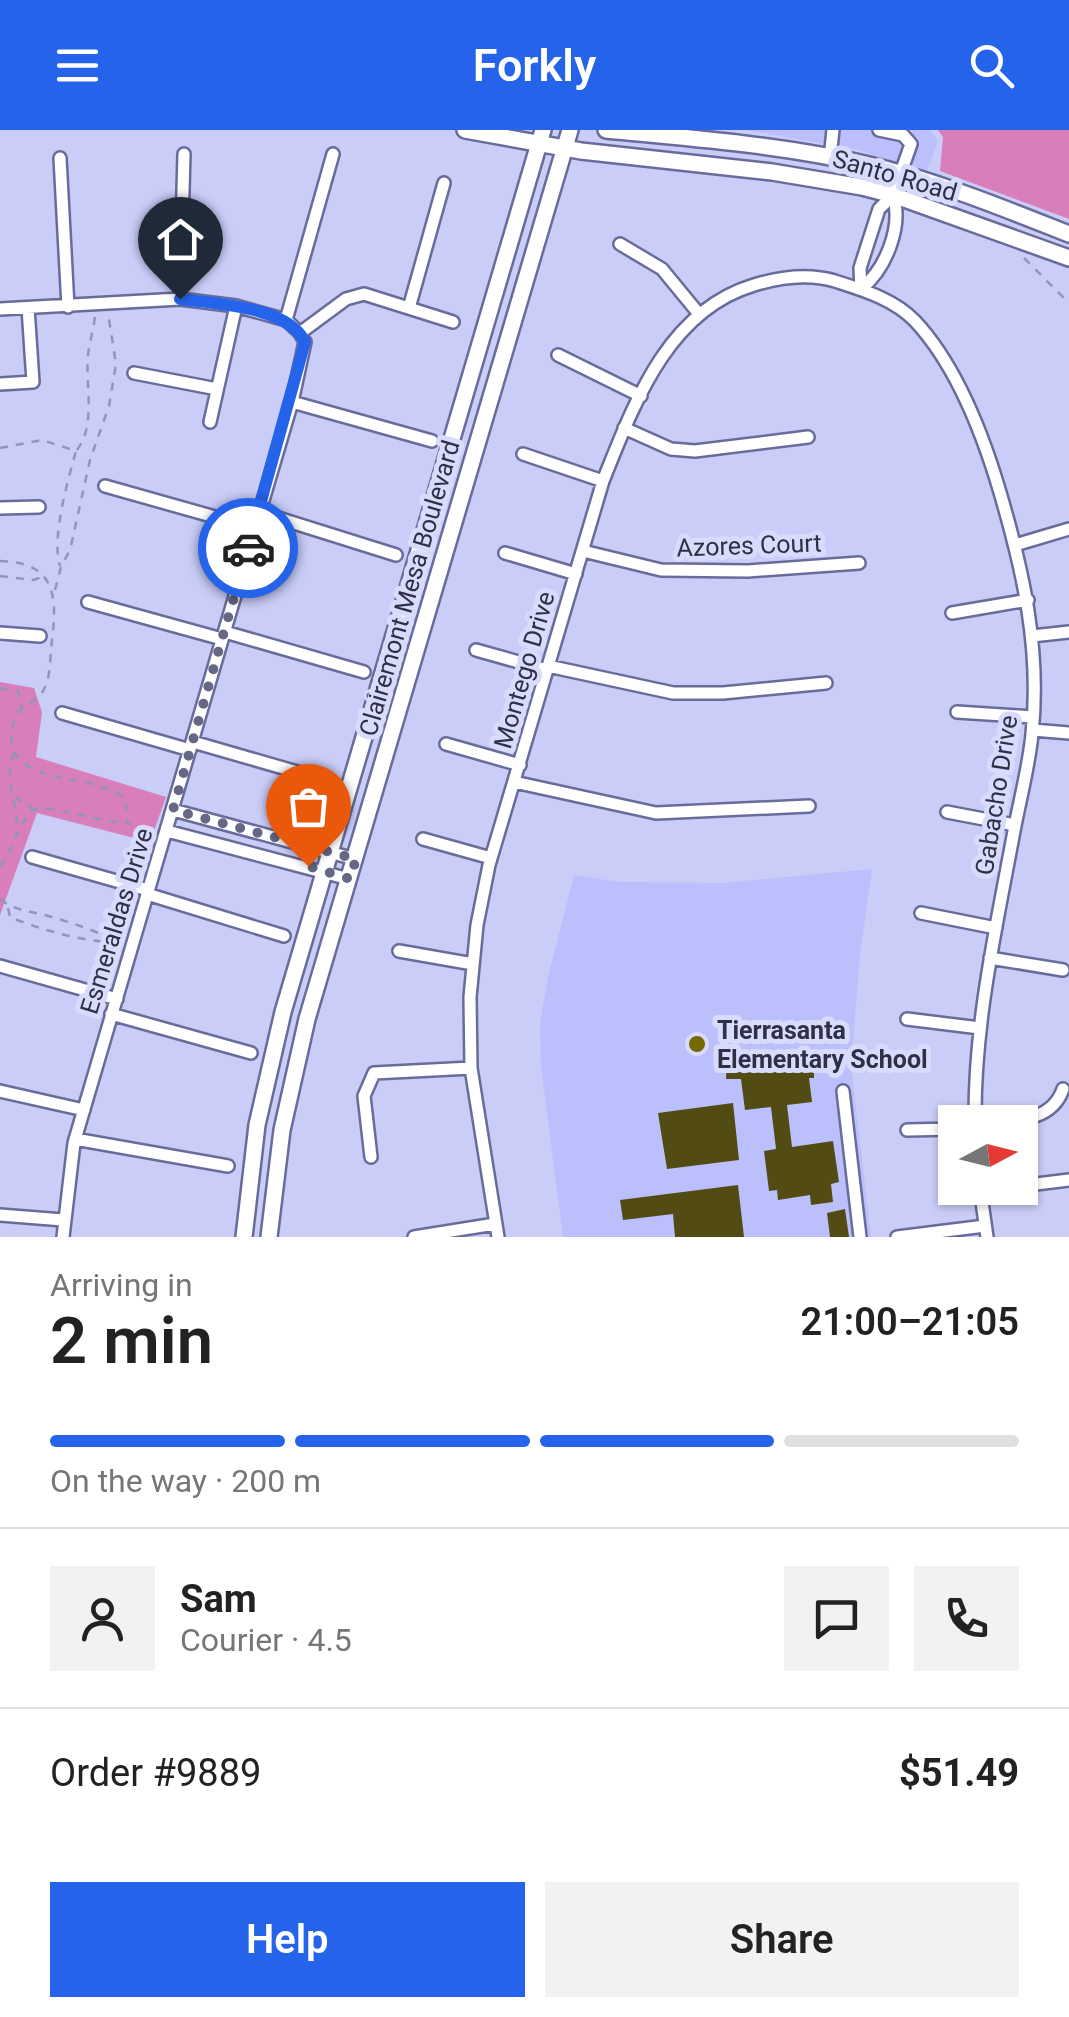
<!DOCTYPE html>
<meta charset="utf-8">
<style>
body{margin:0;font-family:Roboto,sans-serif;background:#f2f2f2;color:#222;height:100vh;display:flex;flex-direction:column;font-size:38px;white-space:nowrap}
*{box-sizing:border-box;margin:0}
p{font-size:32px;color:#767676}
.icon{flex:none;width:55px;height:55px;fill:none;stroke:currentColor;stroke-width:2;stroke-linecap:round;stroke-linejoin:round}
.map{position:relative;height:1107px;overflow:hidden}
.panel{display:flex;flex-direction:column;background:#fff;flex:1}
.panel>*{flex:none}
.needle{width:65px;rotate:83deg}
.fabs{position:absolute;left:938px;top:975px;display:grid;gap:20px}
.fabs a{display:grid;place-items:center;width:100px;height:100px;border-radius:0px;background:#fff;box-shadow:0 2px 8px #0004;font-size:50px}
.pin{position:absolute;display:grid;place-items:center;width:85px;height:85px;color:#fff;margin:-102px -42px;border-radius:50% 50% 50% 0;rotate:-45deg;box-shadow:0 0 10px #0007}
.pin .icon{rotate:45deg}
.courier{position:absolute;display:grid;place-items:center;width:100px;height:100px;margin:-50px;border:8px solid #2563eb;border-radius:50%;background:#fff;color:#222;box-shadow:0 2px 12px #0007}
.head em{font-style:normal;font-weight:600}
.head div{display:flex;flex-direction:column-reverse}
.head{display:flex;align-items:center;justify-content:space-between;height:170px;padding:0 50px}
h1{font-size:65px;font-weight:600;line-height:75px}
.bar{display:grid;grid-template-columns:repeat(4,1fr);gap:15px 10px;align-content:center;height:120px;padding:0 50px}
.bar i{height:12px;border-radius:8px;background:#e0e0e0}
.bar .current{background:#2563eb}
.bar p{grid-column:span 4}
.line{display:flex;align-items:center;gap:25px;padding:0 50px;border-top:2px solid #e0e0e0}
.line div{flex:1}
.round{display:grid;place-items:center;flex:none;width:105px;height:105px;border-radius:0px;background:#f2f2f2}
.action{display:flex;gap:20px;margin-top:auto;padding:20px 50px}
.action a{flex:1;height:115px;border-radius:0px;background:#2563eb;color:#fff;font-size:40px;font-weight:600;line-height:115px;text-align:center}
.action a+a{background:#f2f2f2;color:#222}
header{display:flex;justify-content:space-between;align-items:center;height:130px;padding:0 50px;background:#2563eb;color:#fff;font-size:45px;font-weight:600}
.map>svg:first-child{display:block}
</style>
<header><svg class="icon" aria-label="menu" viewBox="0 0 24 24"><path d="M4 6h16M4 12h16M4 18h16"/></svg>Forkly<svg class="icon" aria-label="search" viewBox="0 0 24 24"><circle cx="10" cy="10" r="6"/><path d="M15 15l6 6"/></svg></header>
<div class="map">
<svg width="1069" height="1107" viewBox="0 0 1069 1107">
<rect width="100%" height="100%" fill="#c9cdf8"/>
<path fill="#bbbffb" d="M746,0H930L938,11L926,43L859,20Z
M872,739L860,824L851,935L871,1107H563L541,936L540,894L548,847L574,745L619,752L722,753Z"/>
<path fill="#d87eba" d="M938,0H1069V89L940,41L943,7Z
M0,552L34,558L42,582L36,627L166,667L150,712L37,683L0,785Z"/>
<path fill="#524b13" d="M727,927H814V948H809L812,972L787,975L792,1017L833,1011L839,1052L831,1054L833,1072L811,1075L810,1065L778,1070L777,1060L769,1061L764,1021L776,1019L771,977L745,980L741,949H726Z
M733,973L739,1030L667,1039L658,983Z
M738,1055L744,1107H675L673,1084L623,1090L620,1070Z
M845,1079L849,1107H830L827,1083Z"/>
<g fill="none" stroke-linecap="round" stroke-linejoin="round">
<g stroke="#696c9b" stroke-width="16">
<path id="minor" d="M60,28L68,177
M830,28L833,0
M620,114L662,139L699,184
M861,159L860,138L879,79L893,65L911,14L903,5L879,0
M861,159C886,139 903,96 893,65
M180,169L184,24
M409,178L444,53
M0,179L180,169L236,176L286,190L300,203L305,212L292,272L74,1013L63,1107
M286,190L333,24
M300,203L346,169L364,164L453,192
M558,225L641,266
M134,243L217,259
M0,254L33,252L28,178
M292,272L432,311
M210,292L236,176
M624,298L671,319L695,321L808,307
M523,324L603,351
M105,356L254,398
M0,378L39,377
M259,382L396,425
M1015,415L1069,399
M583,421L661,440L748,441L859,433
M505,423L576,444
M88,472L222,509
M952,483L1028,470
M225,502L364,542
M0,503L40,506
M1032,506L1069,502
M476,520L547,540
M548,536L673,563H723L826,553
M957,582L1033,587
M62,583L190,620
M1033,600L1069,603
M193,612L332,652
M446,614L520,635
M514,652L656,683L809,676
M173,680L355,729
M947,682L1015,695
M167,701L349,749
M423,709L491,728
M32,727L148,760
M147,764L284,806
M921,783L996,798
M399,821L473,834
M990,828L1063,840
M0,836L117,869
M111,884L251,923
M907,889L980,898
M0,961L84,980
M843,961L860,1107
M989,992C1018,990 1052,991 1063,959
M907,1000L955,999
M75,1009L228,1036
M371,1027L364,966L374,943L471,938
M1020,1056L1069,1050
M980,1058L987,1107
M981,1061L1008,1058
M0,1085L63,1090
M414,1107L495,1094
M498,1107L471,938L470,867L477,795L489,735L603,351C634,274 667,181 754,155C780,147 808,143 835,151C863,160 894,169 915,191C956,235 982,302 999,359C1023,440 1041,519 1032,604C1029,636 1020,669 1014,701C996,798 974,894 975,992
M897,1107L985,1096"/>
</g>
<g stroke="#696c9b" stroke-width="20">
<path id="major" d="M465,0L581,21L772,42L862,57L893,65L1069,128
M606,0C692,8 781,15 865,34C935,50 1003,78 1069,104
M244,1107L257,995L283,882L543,0
M269,1107L282,1000L307,889L570,0"/>
</g>
<path stroke="#9295b8" stroke-width="2.5" stroke-dasharray="8 8" stroke-linecap="butt" d="M1024,128L1069,173
M0,318L42,310L76,321C68,350 51,408 60,436
M77,320C98,292 83,250 89,218C91,207 94,197 95,186
M0,431C60,432 57,472 51,519C50,533 50,553 41,564C36,572 22,575 17,584C12,592 9,613 14,622C33,655 96,644 126,669L127,692L152,709
M0,446L33,450L42,447
M55,460L61,437L70,420L90,330L109,276L116,234L108,183
M0,558L18,561L22,578
M14,623C4,650 15,665 17,693
M15,667L33,679
M0,737C16,714 14,699 34,679C66,677 95,693 126,692
M0,769C16,782 33,781 52,787C75,794 98,801 118,813
M8,778L10,787C35,798 87,813 114,812"/>
<use href="#minor" stroke="#fff" stroke-width="11"/>
<use href="#major" stroke="#fff" stroke-width="15"/>
</g>
<g fill="none" stroke-linecap="round" stroke-linejoin="round">
<path stroke="#656784" stroke-width="10" stroke-dasharray="0 18" d="M248,418L173,680L356,729L350,749L308,736"/>
<path stroke="#2563eb" stroke-width="12" d="M180,169C216,174 287,176 305,212L248,418"/>
</g>
<circle fill="#756800" stroke="#d8dbfc" stroke-width="4" cx="697" cy="914" r="10"/>
<g text-anchor="middle" stroke-width="10" stroke-linejoin="round" paint-order="stroke">
<g font-size="25" fill="#2f3045" stroke="#d8dbfc">
<text transform="translate(895 45) rotate(16)" y="9">Santo Road</text>
<text transform="translate(749 415) rotate(-2)" y="9">Azores Court</text>
<text transform="translate(409 458) rotate(-74)" y="9">Clairemont Mesa Boulevard</text>
<text transform="translate(524 540) rotate(-74)" y="9">Montego Drive</text>
<text transform="translate(996 665) rotate(-81)" y="9">Gabacho Drive</text>
<text transform="translate(116 791) rotate(-73)" y="9">Esmeraldas Drive</text>
</g>
<g font-size="25" font-weight="bold" fill="#2f3045" stroke="#d8dbfc" text-anchor="start">
<text x="717" y="909">Tierrasanta<tspan x="717" dy="29">Elementary School</tspan></text>
</g>
</g>
</svg>
<div class="fabs">
<a><svg class="needle" viewBox="-14 -14 28 28"><path d="M0-13l5 13h-10z" fill="#e53935"/><path d="M0 13l5-13h-10z" fill="#767676"/></svg></a>
</div>
<div class="pin" style="left:308px;top:736px;background:#ea580c"><svg class="icon" aria-label="bag" viewBox="0 0 24 24"><path d="M5 8h14l-1 12H6zM9 8a3 3 0 0 1 6 0"/></svg></div>
<div class="pin" style="left:180px;top:169px;background:#1f2937"><svg class="icon" aria-label="home" viewBox="0 0 24 24"><path d="M3 11l9-7 9 7M6 9v11h12V9"/></svg></div>
<div class="courier" style="left:248px;top:418px"><svg class="icon" aria-label="car" viewBox="0 0 24 24"><path d="M5 17H2v-5l4-1 3-4h7l3 4 3 1v5h-3M9 17h6M6 11h13"/><circle cx="7" cy="17" r="2"/><circle cx="17" cy="17" r="2"/></svg></div>
</div>
<section class="panel">
<div class="head"><div><h1>2 min</h1><p>Arriving in</p></div><em>21:00–21:05</em></div>
<div class="bar"><i class="current"></i><i class="current"></i><i class="current"></i><i></i><p>On the way · 200 m</p></div>
<div class="line" style="height:180px"><a class="round"><svg class="icon" aria-label="person" viewBox="0 0 24 24"><circle cx="12" cy="8" r="4"/><path d="M4 21q1-7 8-7t8 7"/></svg></a><div><b>Sam</b><p>Courier · 4.5</p></div><a class="round"><svg class="icon" aria-label="chat" viewBox="0 0 24 24"><path d="M4 5h16v11H9l-5 4z"/></svg></a><a class="round"><svg class="icon" aria-label="phone" viewBox="0 0 24 24"><path d="M5 4h4l2 5-3 2q2 4 5 5l2-3 5 2v4C11 20 4 13 5 4z"/></svg></a></div>
<div class="line" style="height:130px"><div>Order #9889</div><b>$51.49</b></div>
<div class="action"><a>Help</a><a>Share</a></div>
</section>
